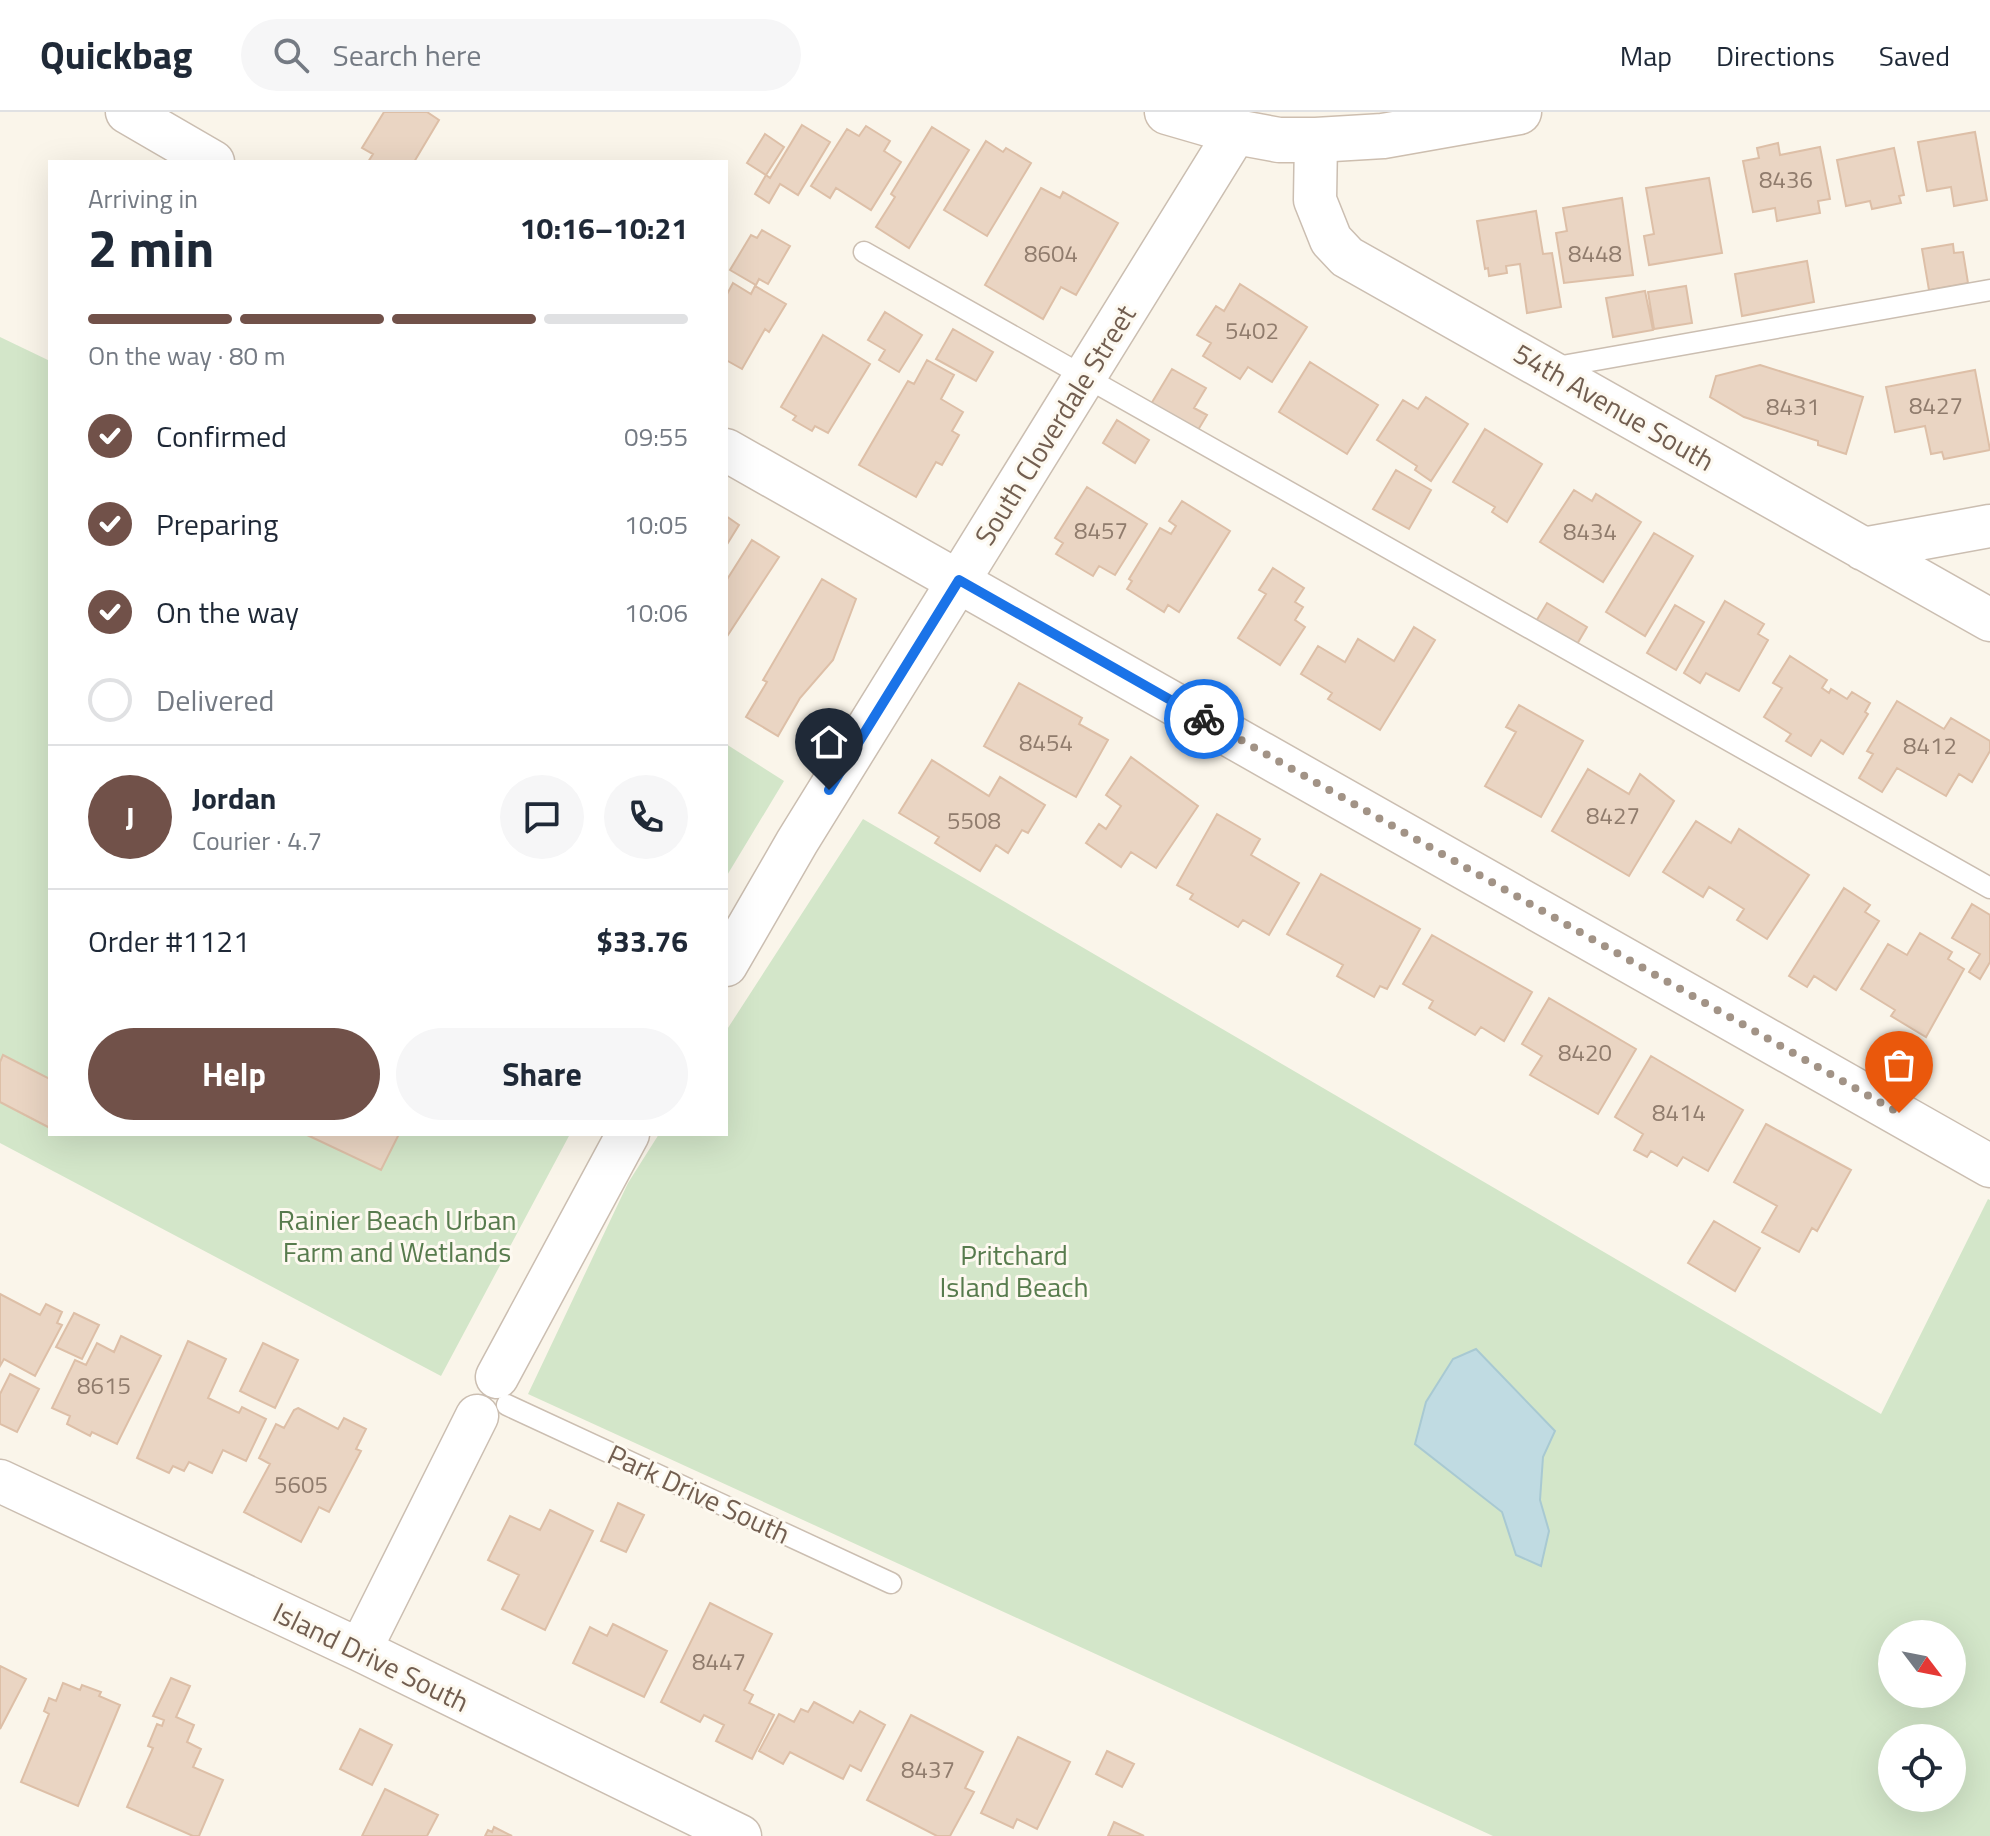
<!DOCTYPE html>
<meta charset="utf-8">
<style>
body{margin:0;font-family:"Titillium Web",sans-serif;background:#f6f6f7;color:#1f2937;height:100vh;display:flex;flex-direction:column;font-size:30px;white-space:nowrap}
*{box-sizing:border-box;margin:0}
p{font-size:26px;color:#747a83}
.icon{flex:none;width:44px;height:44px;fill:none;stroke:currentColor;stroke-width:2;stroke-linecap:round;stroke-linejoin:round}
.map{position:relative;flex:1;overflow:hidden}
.details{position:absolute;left:48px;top:48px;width:680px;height:976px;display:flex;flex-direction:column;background:#fff;border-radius:0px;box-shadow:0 8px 32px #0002}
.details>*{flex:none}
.needle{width:52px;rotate:122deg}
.fabs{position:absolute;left:1878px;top:1508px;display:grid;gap:16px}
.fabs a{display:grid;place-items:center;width:88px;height:88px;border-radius:50%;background:#fff;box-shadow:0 8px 32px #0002;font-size:40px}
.pin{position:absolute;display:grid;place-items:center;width:68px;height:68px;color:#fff;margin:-82px -34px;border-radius:50% 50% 50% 0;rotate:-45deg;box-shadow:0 0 8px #0007}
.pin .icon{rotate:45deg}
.courier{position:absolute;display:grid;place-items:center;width:80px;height:80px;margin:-40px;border:6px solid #1a73e8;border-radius:50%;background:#fff;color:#222;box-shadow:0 2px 10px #0007}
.headline em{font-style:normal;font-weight:700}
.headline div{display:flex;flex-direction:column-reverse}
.headline{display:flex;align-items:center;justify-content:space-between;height:136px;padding:0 40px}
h1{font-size:52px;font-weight:700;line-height:60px}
.bar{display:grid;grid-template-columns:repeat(4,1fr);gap:12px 8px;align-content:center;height:96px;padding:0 40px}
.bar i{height:10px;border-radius:6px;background:#e0e1e3}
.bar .selected{background:#715149}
.bar p{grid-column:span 4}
.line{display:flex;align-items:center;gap:20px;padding:0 40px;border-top:2px solid #e0e1e3}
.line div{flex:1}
.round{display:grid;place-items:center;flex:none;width:84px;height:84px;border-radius:42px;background:#f6f6f7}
ol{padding:0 40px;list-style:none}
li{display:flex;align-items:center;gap:24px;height:88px}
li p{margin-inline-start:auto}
li .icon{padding:8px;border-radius:50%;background:#715149;color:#fff;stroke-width:4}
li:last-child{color:#747a83}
li i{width:44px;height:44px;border:4px solid #e0e1e3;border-radius:50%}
.action{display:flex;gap:16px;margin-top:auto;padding:16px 40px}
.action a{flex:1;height:92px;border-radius:48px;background:#715149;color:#fff;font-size:32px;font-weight:700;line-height:92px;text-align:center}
.action a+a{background:#f6f6f7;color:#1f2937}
header{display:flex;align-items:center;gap:48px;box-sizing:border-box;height:112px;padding:0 40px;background:#fff;border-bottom:2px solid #e0e1e3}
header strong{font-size:38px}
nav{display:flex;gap:44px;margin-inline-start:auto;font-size:28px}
.search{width:560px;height:72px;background:#f6f6f7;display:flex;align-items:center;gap:20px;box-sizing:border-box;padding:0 28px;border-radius:44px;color:#747a83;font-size:30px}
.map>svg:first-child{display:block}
</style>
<header>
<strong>Quickbag</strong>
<div class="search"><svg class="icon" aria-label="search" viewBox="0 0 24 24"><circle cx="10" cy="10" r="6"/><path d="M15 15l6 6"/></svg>Search here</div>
<nav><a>Map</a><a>Directions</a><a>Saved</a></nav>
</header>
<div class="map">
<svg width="1990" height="1724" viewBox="0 0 1990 1724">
<rect width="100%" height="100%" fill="#faf5ea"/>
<path fill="#d3e6c9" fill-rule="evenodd" d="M0,225L50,249V1022H570L441,1264L0,1031Z
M726,632L784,669L726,765Z
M863,707L1881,1302L1988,1087L1990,1088V1724H1493L528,1282L628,1071L659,1022H726V919ZM1892,1522H1952V1582H1892ZM1892,1626H1952V1686H1892Z"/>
<path fill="#c0dbe2" stroke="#a8c9d2" stroke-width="2" d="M1476,1237L1555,1319L1543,1345L1540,1388L1549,1419L1541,1454L1516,1443L1502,1400L1415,1332L1426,1290L1453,1247Z"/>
<path fill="#ead5c3" stroke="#ddbfa7" stroke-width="2" d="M384,0H427L439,8L414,50H368L373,42L362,36Z
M802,13L830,30L798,83L780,72L769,91L755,82L766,63L770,66Z
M866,14L890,29L884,39L901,50L871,98L836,76L830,86L811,74L847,17L859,24Z
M932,15L969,38L909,136L876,115L895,85L891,82Z
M1975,20L1987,88L1954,94L1951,75L1927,79L1918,30Z
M765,22L784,35L766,63L747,51Z
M986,29L1003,40L1006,36L1031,51L987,124L944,98Z
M1778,31L1780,43L1820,35L1830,87L1818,89L1820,101L1777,109L1775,96L1753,100L1743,49L1759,46L1757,36Z
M1894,36L1904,83L1899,84L1901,91L1872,97L1870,89L1846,94L1837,48Z
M1709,66L1722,141L1649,153L1644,124L1654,122L1646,76Z
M1041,76L1060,86L1063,80L1118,111L1076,183L1061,175L1043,207L985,173Z
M1622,86L1633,163L1564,171L1556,121L1567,119L1563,96Z
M1536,99L1543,142L1552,141L1561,195L1527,201L1520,152L1506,154L1507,161L1489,164L1488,156L1485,157L1477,109Z
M762,118L790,134L768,172L759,167L756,173L730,158L751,123L757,126Z
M1953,132L1954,141L1963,140L1968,171L1929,178L1922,137Z
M1807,149L1814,190L1742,204L1735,162Z
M733,171L751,182L755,174L786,192L769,220L765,217L742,257L726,248V184Z
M1240,172L1307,215L1272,270L1248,255L1240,267L1203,244L1211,231L1197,223L1216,194L1224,199Z
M1686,174L1692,211L1654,217L1648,180Z
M1645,179L1653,218L1613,225L1606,186Z
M885,200L922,223L899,260L879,248L885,238L868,228Z
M953,217L993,240L976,269L936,247Z
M823,223L870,252L828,321L815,314L812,319L793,308L796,304L781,295Z
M927,248L954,263L941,287L963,300L952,319L959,323L942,353L936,350L916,385L859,353L908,269L914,272Z
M1310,250L1378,293L1347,342L1279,300Z
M1760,253L1863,285L1846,342L1818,333V329L1744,305L1710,285L1716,264Z
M1172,257L1206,276L1194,296L1207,303L1198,318L1148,297Z
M1975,258L1990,338L1944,347L1942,340L1931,342L1925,314L1895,320L1886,275Z
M1426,285L1468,312L1431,369L1415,358L1417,354L1377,328L1403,288L1418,297Z
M1117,308L1149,328L1135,351L1103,331Z
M1485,317L1542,352L1507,410L1492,400L1495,395L1453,370Z
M1396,358L1431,378L1409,417L1373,397Z
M1087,375L1147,412L1115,463L1099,454L1093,464L1056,442L1063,431L1055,426Z
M1574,378L1592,389L1596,382L1641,410L1603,470L1540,430Z
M1182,389L1230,419L1179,500L1168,493L1164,500L1127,477L1132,469L1129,467L1160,416L1171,422L1176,414L1169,409Z
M726,404L739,413L726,434Z
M1654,421L1693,444L1645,524L1606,500Z
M752,428L779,445L726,526V469Z
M1273,456L1304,476L1295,490L1303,495L1295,508L1305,515L1280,553L1238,526L1266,482L1259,478Z
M822,467L856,487L833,548L800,586L778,624L746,605L767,570L763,568Z
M1725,489L1764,512L1758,522L1768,528L1739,579L1706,561L1700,571L1684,561Z
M1547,491L1587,515L1573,539L1535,511Z
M1675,493L1704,510L1676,558L1647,541Z
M1414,515L1435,528L1380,618L1328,587L1332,581L1301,562L1318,534L1345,550L1358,527L1394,549Z
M1790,544L1827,568L1822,576L1829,581L1831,577L1847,587L1852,580L1870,591L1865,600L1868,602L1843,642L1821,628L1811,644L1786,629L1791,622L1764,605L1782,576L1773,571Z
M1019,571L1082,606L1079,612L1108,628L1076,685L984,634Z
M1897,589L1944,617L1951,606L1990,629V639L1972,670L1959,662L1946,684L1897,656L1882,680L1859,666L1873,642L1867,639Z
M1519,593L1583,629L1541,705L1485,674L1516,620L1506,615Z
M1131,645L1198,694L1156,756L1131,740L1121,755L1086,731L1099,712L1106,717L1121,694L1106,683Z
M932,648L989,684L1000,665L1045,693L1028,721L1022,718L1008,741L996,733L980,759L935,731L939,725L899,701Z
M1588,657L1629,682L1640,662L1674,689L1629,764L1552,719Z
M1217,702L1260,727L1251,743L1299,771L1269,823L1243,808L1238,815L1190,787L1193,782L1177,773Z
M1696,709L1731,731L1739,717L1809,763L1767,827L1737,808L1744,797L1709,775L1703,785L1663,760Z
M1321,762L1420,817L1387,877L1380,874L1374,885L1337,864L1343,853L1287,822Z
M1844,776L1870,793L1865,800L1879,809L1836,878L1814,864L1807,875L1789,864Z
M1972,792L1990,803V850L1980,867L1969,860L1980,842L1952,826Z
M1920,821L1952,840L1948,847L1964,857L1926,925L1891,904L1895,898L1861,877L1888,832L1907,843Z
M1432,823L1532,880L1504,929L1481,915L1475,923L1429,896L1433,889L1403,872Z
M1549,886L1636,937L1598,1002L1530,963L1542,944L1522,932Z
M3,943L50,967V1016L0,990V950Z
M1651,944L1743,998L1708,1059L1683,1045L1677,1054L1651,1039L1647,1045L1634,1038L1643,1022L1615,1005Z
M1766,1012L1851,1058L1817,1119L1812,1116L1799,1140L1762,1120L1777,1094L1734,1070Z
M305,1022H399L381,1058Z
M1714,1109L1760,1136L1735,1179L1688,1151Z
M0,1182L40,1203L46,1192L62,1200L57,1211L62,1213L35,1264L4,1247L0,1254Z
M74,1201L99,1213L82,1247L56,1235Z
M121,1224L161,1244L117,1332L92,1320L90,1324L67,1312L70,1304L52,1296L75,1248L86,1253L97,1231L114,1240Z
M188,1229L226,1247L208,1286L239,1301L242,1295L266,1307L246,1349L223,1338L212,1361L189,1350L184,1359L173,1354L169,1361L137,1346Z
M263,1231L298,1248L275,1296L240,1279Z
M10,1262L39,1277L17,1320L0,1312V1282Z
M298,1296L338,1317L344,1306L366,1317L356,1337L361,1339L329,1400L319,1395L301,1430L244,1400L270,1352L259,1346L276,1312L284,1316L294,1298Z
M618,1391L644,1403L626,1440L601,1429Z
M550,1398L593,1419L545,1518L502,1497L519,1463L488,1448L510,1404L540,1418Z
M710,1491L772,1522L744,1578L753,1583L749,1591L774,1603L752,1647L716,1629L724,1613L704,1603L700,1610L661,1590Z
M613,1512L667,1539L644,1585L573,1551L590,1515L607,1524Z
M0,1554L26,1567L0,1617Z
M171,1566L190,1574L176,1605L194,1613L187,1630L201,1637L193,1655L223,1668L199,1724H193L127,1695L153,1636L148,1634L157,1612L162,1614L164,1608L153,1604Z
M63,1571L80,1578L82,1573L101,1580L99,1584L120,1593L78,1694L21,1670L49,1602L44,1599L49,1586L56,1589Z
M814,1590L853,1611L860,1599L885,1613L861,1659L850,1653L843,1667L790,1640L783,1652L759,1639L779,1602L794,1610L801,1597L808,1600Z
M911,1603L983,1640L965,1676L974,1680L950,1724H937L867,1688Z
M360,1617L392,1633L372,1673L340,1657Z
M1018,1625L1070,1650L1037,1717L1017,1707L1013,1716L981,1701Z
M1107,1639L1134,1652L1122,1675L1096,1662Z
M385,1677L438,1703L427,1724H362Z
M1114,1710L1144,1724H1108Z
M494,1715L512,1724H485L488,1718L492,1720Z"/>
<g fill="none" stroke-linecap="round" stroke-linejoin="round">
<g stroke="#cbbeb1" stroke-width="23">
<path id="lane" d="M864,140L1990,776
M1551,256L1990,178
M507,1293L891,1471"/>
</g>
<g stroke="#cbbeb1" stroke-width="45">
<path id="street" d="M127,0L213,50
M1316,28L1315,88L1331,128L1347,145L1990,508
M726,338L1990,1054
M1863,437L1990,414
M726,853L797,730L1236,20
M497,1265L628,1022
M0,1369L360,1538L740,1724
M360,1538L477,1304"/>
</g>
<g stroke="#cdbeaf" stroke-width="47">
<path id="secondary" d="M1167,0L1236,20L1279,28H1316L1383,24L1519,0"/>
</g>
<use href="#lane" stroke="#fff" stroke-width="20"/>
<use href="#street" stroke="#fff" stroke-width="42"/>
<use href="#secondary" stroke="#fff" stroke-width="44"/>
</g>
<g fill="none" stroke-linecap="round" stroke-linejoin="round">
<path stroke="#a29386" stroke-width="8" stroke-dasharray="0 14.4" d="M1204,607L1899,1001"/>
<path stroke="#1a73e8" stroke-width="10" d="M829,678L959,468L1204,607"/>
</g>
<g text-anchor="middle" stroke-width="6" stroke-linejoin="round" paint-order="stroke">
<g font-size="24" fill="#907c6d">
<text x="1786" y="76">8436</text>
<text x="1051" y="150">8604</text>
<text x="1595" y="150">8448</text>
<text x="1252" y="227">5402</text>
<text x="1936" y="302">8427</text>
<text x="1793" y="303">8431</text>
<text x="1101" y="427">8457</text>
<text x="1590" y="428">8434</text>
<text x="1046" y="639">8454</text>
<text x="1930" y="642">8412</text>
<text x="1613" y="712">8427</text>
<text x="974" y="717">5508</text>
<text x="1585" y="949">8420</text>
<text x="1679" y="1009">8414</text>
<text x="104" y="1282">8615</text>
<text x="301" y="1381">5605</text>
<text x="719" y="1558">8447</text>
<text x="928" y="1666">8437</text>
</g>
<g font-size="28" fill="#725e50" stroke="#fdf9f0">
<text transform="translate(1614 295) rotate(30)" y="10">54th Avenue South</text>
<text transform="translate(1055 313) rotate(-58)" y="10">South Cloverdale Street</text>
<text transform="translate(699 1382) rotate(25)" y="10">Park Drive South</text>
<text transform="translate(371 1545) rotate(26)" y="10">Island Drive South</text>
</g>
<g font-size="28" fill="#577b4d" stroke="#fdf9f0">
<text x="397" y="1118">Rainier Beach Urban<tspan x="397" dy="32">Farm and Wetlands</tspan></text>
<text x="1014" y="1153">Pritchard<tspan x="1014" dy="32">Island Beach</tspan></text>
</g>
</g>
</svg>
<div class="fabs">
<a><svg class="needle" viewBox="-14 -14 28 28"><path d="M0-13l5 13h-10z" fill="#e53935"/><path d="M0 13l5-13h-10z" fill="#747a83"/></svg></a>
<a><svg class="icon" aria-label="locate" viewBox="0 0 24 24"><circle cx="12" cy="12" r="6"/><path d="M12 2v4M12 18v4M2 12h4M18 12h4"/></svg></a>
</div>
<div class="pin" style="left:1899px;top:1001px;background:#ea580c"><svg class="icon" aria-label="bag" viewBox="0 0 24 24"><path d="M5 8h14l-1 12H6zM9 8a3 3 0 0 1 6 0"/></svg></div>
<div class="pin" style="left:829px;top:678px;background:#1f2937"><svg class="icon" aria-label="home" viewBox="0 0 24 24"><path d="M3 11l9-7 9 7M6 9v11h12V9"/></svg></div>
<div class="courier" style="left:1204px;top:607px"><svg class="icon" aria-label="bike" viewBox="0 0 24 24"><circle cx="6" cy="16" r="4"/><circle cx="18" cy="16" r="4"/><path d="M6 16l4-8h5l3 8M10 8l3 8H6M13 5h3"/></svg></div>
<section class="details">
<div class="headline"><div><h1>2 min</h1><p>Arriving in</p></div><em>10:16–10:21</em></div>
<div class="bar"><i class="selected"></i><i class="selected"></i><i class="selected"></i><i></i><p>On the way · 80 m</p></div>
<ol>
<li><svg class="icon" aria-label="check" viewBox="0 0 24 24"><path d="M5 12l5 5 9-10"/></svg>Confirmed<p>09:55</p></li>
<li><svg class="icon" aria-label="check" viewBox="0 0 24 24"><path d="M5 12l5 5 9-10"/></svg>Preparing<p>10:05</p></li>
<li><svg class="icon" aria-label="check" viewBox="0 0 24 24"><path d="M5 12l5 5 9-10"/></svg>On the way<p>10:06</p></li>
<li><i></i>Delivered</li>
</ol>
<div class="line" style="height:144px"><b class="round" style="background:#715149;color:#fff">J</b><div><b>Jordan</b><p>Courier · 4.7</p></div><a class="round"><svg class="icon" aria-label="chat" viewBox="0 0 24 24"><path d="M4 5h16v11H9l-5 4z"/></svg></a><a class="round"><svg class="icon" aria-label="phone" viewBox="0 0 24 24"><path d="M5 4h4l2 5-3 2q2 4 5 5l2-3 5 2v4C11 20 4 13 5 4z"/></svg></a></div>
<div class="line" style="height:104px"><div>Order #1121</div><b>$33.76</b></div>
<div class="action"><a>Help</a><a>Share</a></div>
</section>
</div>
